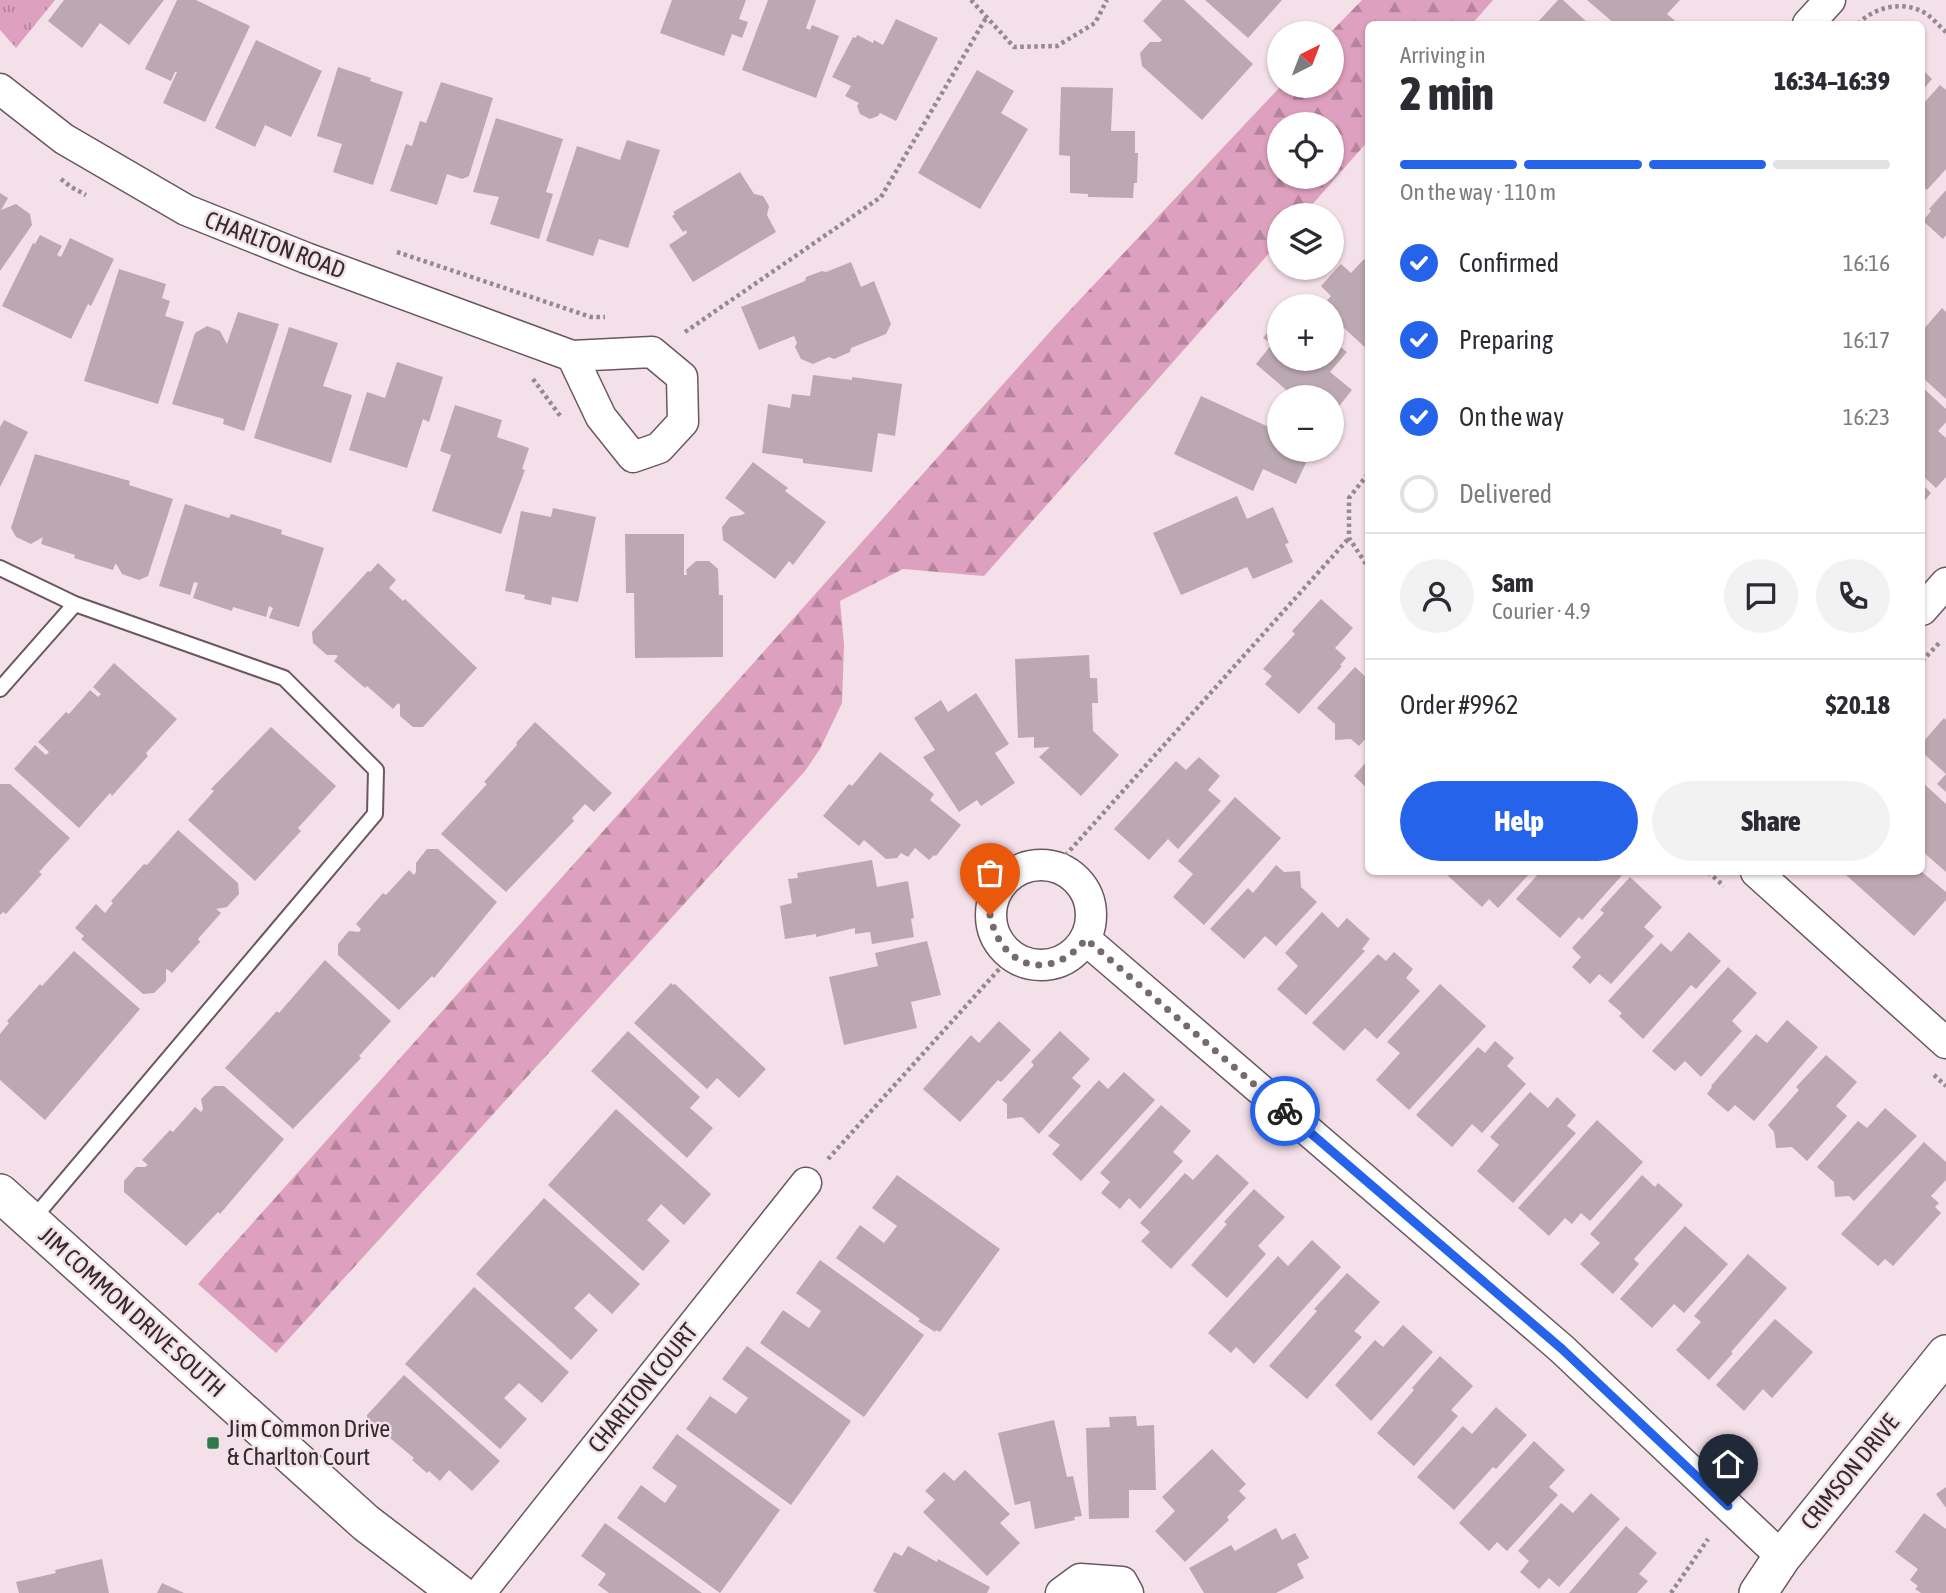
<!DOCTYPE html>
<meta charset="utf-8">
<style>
body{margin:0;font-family:"Asap Condensed",sans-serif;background:#f2f2f3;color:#2b2b33;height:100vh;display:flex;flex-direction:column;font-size:26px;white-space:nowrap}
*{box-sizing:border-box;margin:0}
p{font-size:23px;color:#7c7c81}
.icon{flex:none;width:38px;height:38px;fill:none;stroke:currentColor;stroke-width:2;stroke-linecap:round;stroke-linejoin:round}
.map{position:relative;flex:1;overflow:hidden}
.sheet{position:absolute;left:1365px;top:21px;width:560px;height:854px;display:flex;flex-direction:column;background:#fff;border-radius:10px;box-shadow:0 2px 5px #0004}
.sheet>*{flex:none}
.needle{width:46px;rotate:42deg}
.fabs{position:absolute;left:1267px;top:21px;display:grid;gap:14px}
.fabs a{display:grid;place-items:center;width:77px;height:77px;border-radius:50%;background:#fff;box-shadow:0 2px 5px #0004;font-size:35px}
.pin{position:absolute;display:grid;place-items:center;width:60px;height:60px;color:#fff;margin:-72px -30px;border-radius:50% 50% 50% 0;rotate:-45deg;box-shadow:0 0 7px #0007}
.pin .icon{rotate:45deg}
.courier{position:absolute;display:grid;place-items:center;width:70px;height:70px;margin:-35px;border:5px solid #2563eb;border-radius:50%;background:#fff;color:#222;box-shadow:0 2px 9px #0007}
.headline em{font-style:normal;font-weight:800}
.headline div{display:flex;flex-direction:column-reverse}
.headline{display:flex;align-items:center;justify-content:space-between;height:119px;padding:0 35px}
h1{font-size:46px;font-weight:800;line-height:52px}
.bar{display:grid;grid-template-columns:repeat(4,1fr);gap:10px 7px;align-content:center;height:84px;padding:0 35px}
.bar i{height:9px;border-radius:5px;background:#e1e1e2}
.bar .selected{background:#2563eb}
.bar p{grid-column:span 4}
.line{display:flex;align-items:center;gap:18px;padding:0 35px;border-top:2px solid #e1e1e2}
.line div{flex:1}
.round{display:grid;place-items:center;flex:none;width:74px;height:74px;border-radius:37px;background:#f2f2f3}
ol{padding:0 35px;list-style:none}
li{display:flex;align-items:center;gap:21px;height:77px}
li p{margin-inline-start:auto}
li .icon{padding:7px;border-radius:50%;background:#2563eb;color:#fff;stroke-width:4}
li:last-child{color:#7c7c81}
li i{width:38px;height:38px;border:4px solid #e1e1e2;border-radius:50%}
.primary-button{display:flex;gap:14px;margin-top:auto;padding:14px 35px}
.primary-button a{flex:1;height:80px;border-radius:42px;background:#2563eb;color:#fff;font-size:28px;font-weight:800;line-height:80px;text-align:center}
.primary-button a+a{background:#f2f2f3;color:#2b2b33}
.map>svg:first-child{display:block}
</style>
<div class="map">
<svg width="1946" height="1593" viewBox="0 0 1946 1593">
<defs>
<pattern id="grass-tufts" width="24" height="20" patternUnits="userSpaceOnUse" patternTransform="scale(1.75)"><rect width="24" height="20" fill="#dea0bf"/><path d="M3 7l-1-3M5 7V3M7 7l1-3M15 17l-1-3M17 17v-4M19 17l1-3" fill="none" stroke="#b5839c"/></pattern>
<pattern id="forest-firs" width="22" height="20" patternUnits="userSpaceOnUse" patternTransform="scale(1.75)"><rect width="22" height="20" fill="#dea0bf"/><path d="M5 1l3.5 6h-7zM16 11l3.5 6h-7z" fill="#b5839c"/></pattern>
</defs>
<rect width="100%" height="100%" fill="#f4e0e9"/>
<path fill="url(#grass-tufts)" d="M0,0H55L16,48L0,30Z"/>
<path fill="url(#forest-firs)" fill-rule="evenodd" d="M1362,0H1493L1472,24H1368V141L1303,215H1279V242L984,576L903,569L840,601L844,645L842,703L820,749L805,771L276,1353L198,1284L1056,325L1281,86H1332L1330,33ZM1279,124H1332V177H1279Z"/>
<path fill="#bca8b1" d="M64,0H164L129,45L100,23L82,48L48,21Z
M177,0H196L250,26L205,122L163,103L177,72H175L171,81L145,69Z
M672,0H746L739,19L748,22L742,38L732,34L724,56L660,33Z
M768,0H816L806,28L810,30L812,25L839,36L816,98L742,70Z
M1162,0H1184L1253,64L1202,120L1142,66L1140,53L1150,42H1160L1162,40L1143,21Z
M1205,0H1282L1248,38Z
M1558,0H1563L1589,24H1536Z
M1587,0H1680L1667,14L1679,24H1615Z
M896,19L938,38L896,121L880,113L878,116L870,119L860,114L857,106L859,103L845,96L851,86L832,77L853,37L856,38L857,35L873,43L874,40L883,45Z
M256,40L322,71L291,137L265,125L255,147L215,128Z
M338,67L371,78L370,81L403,92L373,185L333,172L342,144L317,136Z
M1922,69L1932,79L1922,91Z
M977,70L1014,91L1001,113L1028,129L980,209L918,173Z
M441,82L493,98L469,176L462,179L447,174L437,205L390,191L406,144L412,146L420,121L426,123Z
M1940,85L1946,90V169L1927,190L1922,184V105Z
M1061,87L1113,88L1111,131H1135V153H1138L1137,183H1134L1133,198L1088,197V194L1070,193V156L1059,155Z
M496,118L563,139L546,192L553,194L539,239L490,224L499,197L473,192Z
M627,140L660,150L628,248L599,239L593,256L546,241L577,146L620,160Z
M740,172L754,194L763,196L769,206L767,215L776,232L693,282L669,245L687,233L686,230L683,232L672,216L675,214L673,212Z
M1946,190V235L1943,239L1923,221L1931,211L1929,209Z
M0,193L8,198L1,210L16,204L30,214L32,225L0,271Z
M40,235L62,246L57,255L61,257L70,238L114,259L91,306L88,304L71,339L2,306L33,243L35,244Z
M1364,259L1368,263V350L1332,317V306H1322L1331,296L1321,286L1341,264L1351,273Z
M851,262L861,287L874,281L891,324L886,334L851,348L850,352L834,359L829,357L813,364L801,359L795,347L797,343L794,336L759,350L741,307L805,281L806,277L822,271L826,272Z
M119,269L166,284L162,298L170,301L165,316L184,322L158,404L84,381Z
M1942,308L1946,312V399L1922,377V331Z
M238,312L279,324L244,431L223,424L224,419L172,404L195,333L207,326L220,331L227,344Z
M1279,318V359H1332V340L1347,352L1330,372L1352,390L1332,415V397H1290L1292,395L1256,364L1272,344L1263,338Z
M289,327L338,343L323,386L352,395L331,463L254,438Z
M397,362L443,377L429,422L423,419L407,468L349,450L367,392L385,398Z
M813,375L852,380V377L902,384L895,436L878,433L872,472L803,463V459L762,453L768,404L790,408L792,394L810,396Z
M1922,387L1946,409V422L1938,431L1946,438V477L1936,488L1922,475Z
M1201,396L1275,430L1279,421V450H1312L1296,484L1263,469L1253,491L1174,454Z
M455,405L502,420L497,437L529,448L522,469L525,470L501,534L432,511L451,455L440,451Z
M4,420L28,432L0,487V427Z
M35,454L130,481L129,485L173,499L148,576L139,580L122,574L117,565L115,564L113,570L74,558L75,555L41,544L43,537L31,544L16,537L11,528Z
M753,462L788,488L785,491L826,522L793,565L789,561L775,579L723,540L722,527L730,517L742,515L745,513L725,498Z
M1922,484L1931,493L1922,504Z
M1237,496L1247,519L1273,507L1289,543L1285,544L1293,562L1253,579L1247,567L1181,595L1153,533Z
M185,504L229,518L231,514L282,530L281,534L324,548L299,627L269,618L273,608L269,606L266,617L233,607L232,611L193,598L198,583L194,582L190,595L159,586Z
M553,508L596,517L578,602L552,597L551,605L524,599L525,595L505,591L521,511L551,517Z
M625,534H684V575H687L686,570L696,561H709L718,569L719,595H723V657L635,658L634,593H626Z
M378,563L396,580L389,588L403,601L405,599L477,668L423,727H413L400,716V705L398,703L393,709L367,686L365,688L334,661L338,656L336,655H327L313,643L312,632L368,571L370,572Z
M1321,599L1353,628L1335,648L1346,658L1340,665L1342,666L1299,714L1265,684L1272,676L1263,669L1295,634L1292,631Z
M1089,655L1090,678H1097L1098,703H1092L1093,731L1119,755L1081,796L1039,757L1050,747L1034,748V737L1018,738L1015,659Z
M114,663L177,719L146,753L148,756L112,796L110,793L79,828L14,769L35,745L46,755L49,752L38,742L66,712L69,714L90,690L98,697L101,694L93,687Z
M1355,667L1368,679V736L1359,746L1351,739L1335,740V724L1317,708Z
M976,693L1009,744L995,753L1015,783L981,806L977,800L959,812L923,757L935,750L914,718L941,700L948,712Z
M1944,718L1946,720V792L1937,784L1946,774L1922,752V743Z
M535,722L612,793L594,812L585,804L572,818L574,821L506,892L441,834L487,784L484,782L517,745L516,743Z
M271,727L336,786L298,828L301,831L255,881L188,820L214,791L211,789Z
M880,752L934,794L930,800L961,825L936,856L934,855L929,860L915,848L908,857L901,853L897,858L886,859L864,840L859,846L823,816L849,784L852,786Z
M1199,757L1220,776L1208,790L1221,801L1178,849L1168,839L1149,860L1114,829L1176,761L1186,770Z
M1368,760V789L1354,776Z
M1922,782L1946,804V872L1922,851Z
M0,784H10L70,838L39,872L42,874L6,914L3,912L0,915Z
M1235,797L1281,838L1204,925L1173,897L1193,874L1178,861Z
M178,830L238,883L239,894L227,907L216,909L221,913L198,939L200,942L172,973L167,969L166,970V981L154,993L143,994L81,939L84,936L75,928L96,904L105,913L113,903L111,901L144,864L147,865Z
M427,849H438L497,902L434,978L432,976L399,1010L338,955V944L349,931L359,932L361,929L356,924L383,893L386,895L409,870L414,875L416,872V863Z
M872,860L877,887L908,881L914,918L911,919L914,937L872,944L870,932L855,934V928L816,937V934L785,939L780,906L792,903L788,879L798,878L797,873Z
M1276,865L1284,872L1300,871L1301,887L1317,902L1276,946L1265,936L1244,959L1210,929L1248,888L1253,893Z
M1448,872H1531L1498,908L1489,899L1482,907L1446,874Z
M1540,872H1625L1582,920L1579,917L1560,938L1516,899Z
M1848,872H1922L1946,892V900L1914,936L1845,874Z
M1630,877L1662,907L1644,927L1654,936L1611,984L1599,974L1590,984L1572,967L1581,957L1572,948L1604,913L1600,910Z
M1322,912L1338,928L1347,918L1370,939L1362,949L1365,951L1306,1015L1277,989L1298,966L1285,953Z
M1689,932L1721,961L1696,989L1691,985L1643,1039L1619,1016L1622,1013L1608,1001L1661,943L1671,952Z
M927,941L941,995L911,1002L917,1028L844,1045L829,977L878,966L875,953Z
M74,951L140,1009L45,1120L0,1080V1034L9,1023L7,1021L40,984L42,986Z
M1394,952L1413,969L1406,978L1420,991L1377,1039L1365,1028L1344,1051L1312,1023L1378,954L1386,961Z
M325,960L391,1021L359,1056L361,1058L293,1129L225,1068L277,1011L279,1013Z
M1728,967L1757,993L1732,1021L1742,1031L1701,1077L1685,1061L1675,1071L1652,1051Z
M671,983L673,985L675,984L766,1069L739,1098L717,1078L707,1089L634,1023Z
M1440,984L1486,1026L1409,1110L1376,1080L1400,1053L1387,1042Z
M1787,1020L1818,1047L1754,1121L1735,1105L1728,1112L1707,1094L1712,1087L1711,1086L1756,1034L1767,1043Z
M999,1021L1031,1050L1001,1082L998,1080L960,1122L923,1089L971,1035L979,1043Z
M628,1031L700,1097L690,1108L713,1128L687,1158L591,1071Z
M1060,1031L1090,1059L1072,1078L1081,1086L1039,1134L1022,1117L1007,1119V1104L1002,1100L1034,1065L1031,1062Z
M1495,1041L1514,1058L1507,1066L1526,1084L1482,1133L1472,1124L1452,1147L1416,1115L1478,1047L1485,1053Z
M1826,1055L1857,1082L1836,1106L1847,1116L1807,1161L1792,1147L1776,1148L1774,1132L1768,1125L1799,1090L1796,1087Z
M1124,1072L1155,1100L1081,1181L1052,1154L1060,1145L1048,1136L1099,1080L1108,1089Z
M214,1086H224L284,1139L220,1214L218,1212L186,1246L124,1192V1181L136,1167H145L148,1165L142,1160L170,1130L173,1132L195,1107L201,1112L203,1109L201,1099Z
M1530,1092L1548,1108L1557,1097L1576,1115L1567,1126L1576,1133L1513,1203L1477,1171L1499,1145L1490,1137Z
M1161,1105L1191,1131L1173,1152L1183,1161L1140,1209L1129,1198L1120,1209L1101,1193L1110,1182L1100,1173Z
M1885,1108L1917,1136L1854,1201L1849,1196L1835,1197L1834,1182L1817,1167L1858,1121L1867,1128Z
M616,1109L711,1194L684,1225L661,1204L647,1220L670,1241L643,1271L548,1185Z
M1597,1120L1643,1162L1590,1221L1581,1213L1572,1224L1565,1218L1549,1236L1518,1208Z
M1924,1142L1946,1162V1180L1931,1196L1939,1203L1935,1207L1941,1213L1893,1266L1885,1259L1878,1266L1841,1234Z
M1217,1154L1249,1183L1171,1269L1141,1241L1150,1232L1140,1223L1185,1173L1193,1180Z
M897,1175L1000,1249L940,1332L936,1330L935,1332L918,1321L920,1319L836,1258L860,1225L884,1243L897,1226L872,1208Z
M1642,1175L1655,1187L1658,1183L1683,1205L1634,1259L1639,1264L1613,1294L1580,1264L1600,1243L1590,1234Z
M1254,1189L1285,1217L1258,1246L1266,1254L1227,1298L1191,1265L1227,1224L1224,1222Z
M544,1198L640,1284L612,1314L589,1293L574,1308L598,1330L571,1360L476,1274Z
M1685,1226L1728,1264L1684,1313L1674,1304L1652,1328L1620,1299Z
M1312,1240L1341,1267L1254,1364L1236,1347L1231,1353L1208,1333L1278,1256L1288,1266Z
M1748,1254L1787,1288L1731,1352L1733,1353L1709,1380L1676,1350L1701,1322L1694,1316Z
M820,1260L924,1335L864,1417L760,1343L783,1310L809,1328L821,1311L796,1293Z
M1347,1273L1380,1302L1354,1331L1362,1337L1307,1399L1269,1366L1317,1311L1314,1309Z
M474,1287L569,1372L542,1403L519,1383L504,1398L527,1419L500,1449L405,1364Z
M1775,1319L1813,1352L1772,1398L1763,1389L1744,1411L1716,1385Z
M1403,1325L1433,1352L1371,1421L1335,1385L1375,1340L1383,1347Z
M747,1346L851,1421L791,1505L686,1429L710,1396L736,1414L748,1398L722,1379Z
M1440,1356L1473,1386L1451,1410L1458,1416L1414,1466L1377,1433L1414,1390L1412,1388Z
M404,1375L500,1461L472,1491L449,1470L440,1481L429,1471L427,1473L412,1460L414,1458L367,1419V1415Z
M1496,1407L1527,1435L1496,1469L1493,1467L1454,1510L1417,1477L1463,1426L1472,1434Z
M1136,1416L1137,1426L1154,1425L1156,1490H1129V1518L1089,1519L1086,1428L1110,1427L1109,1417Z
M1054,1420L1067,1477L1073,1476L1082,1516L1074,1517L1075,1520L1035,1529L1030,1501L1015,1505L998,1433Z
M677,1434L780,1510L720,1593L617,1518L641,1485L665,1503L677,1486L652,1468Z
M1534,1441L1565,1470L1549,1487L1558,1495L1507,1551L1497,1542L1489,1551L1459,1523Z
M1212,1449L1246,1484L1239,1491L1246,1498L1227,1517L1229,1520L1185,1562L1155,1531L1175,1511L1162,1497Z
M965,1470L1010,1514L1000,1523L1020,1543L987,1576L923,1512L935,1500L925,1491L944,1472L954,1481Z
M1946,1487V1508L1936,1494Z
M1591,1493L1620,1519L1559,1587L1549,1578L1539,1589L1520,1572L1529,1561L1518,1551L1561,1503L1573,1513Z
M1924,1513L1946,1529V1593H1921L1915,1589L1918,1586L1910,1580L1918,1569L1895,1552Z
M605,1523L702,1593H609L598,1585L606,1574L581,1556Z
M1626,1526L1657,1553L1639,1574L1648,1581L1637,1593H1569Z
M1276,1528L1282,1540L1295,1533L1309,1558L1297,1564L1304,1578L1276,1593H1204L1189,1568L1231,1545L1235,1551Z
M908,1546L937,1562L938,1559L990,1587L987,1593H877L873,1591L894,1552L902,1556Z
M102,1559L109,1593H19L16,1582L56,1573L55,1570Z
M162,1583L184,1593H157Z"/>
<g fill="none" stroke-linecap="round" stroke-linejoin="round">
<g stroke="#695860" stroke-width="18">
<path id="service" d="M0,568L75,604L284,678L376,770L375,814L32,1220
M0,689L75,604"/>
</g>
<g stroke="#695860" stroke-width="33">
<path id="minor" d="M1808,24L1830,0
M0,89L64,139L186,210L306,258L572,356
M652,352L682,377L683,422L659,448L633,457L601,417L572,356Z
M1922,610L1946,583
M991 915a50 50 0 1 1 100 0a50 50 0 1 1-100 0Z
M1756,872L1946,1043
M1085,939L1562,1349L1782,1557
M480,1593L806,1183
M1061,1593L1080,1579L1122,1582L1128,1593"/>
</g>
<g stroke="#695860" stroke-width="40">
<path id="tertiary" d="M0,1193L366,1523L458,1593
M1758,1593L1782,1557L1946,1354"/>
</g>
<path stroke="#96888e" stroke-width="4.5" stroke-dasharray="3.5 3.5" stroke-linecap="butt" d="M971,0L1014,47L1057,46L1095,23L1107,0
M1858,24C1874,7 1903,0 1925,13C1932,17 1939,26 1946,32
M61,179L71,187L86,195
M397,252L591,317H605
M685,332L881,197L986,18
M533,379L561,417
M1368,474L1349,498V538L1368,567
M1922,661L1941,641
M1056,866L1349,538
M1708,872L1724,886
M1934,1075L1946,1086
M828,1159L1011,956
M1671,1593L1708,1539"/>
<use href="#service" stroke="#fff" stroke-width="14"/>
<use href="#minor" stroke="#fff" stroke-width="30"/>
<use href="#tertiary" stroke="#fff" stroke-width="37"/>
</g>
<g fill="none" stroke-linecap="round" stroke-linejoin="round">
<path stroke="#766a6f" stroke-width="7" stroke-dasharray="0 12.6" d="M990,915C1001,969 1051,983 1086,939L1285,1111"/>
<path stroke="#2563eb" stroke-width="9" d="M1285,1111L1562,1349L1728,1506"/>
</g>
<rect fill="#2c7949" stroke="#f4e0e9" stroke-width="2.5" x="206" y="1436" width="14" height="14" rx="3.5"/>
<g text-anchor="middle" stroke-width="5" stroke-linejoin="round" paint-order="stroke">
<g font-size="24" fill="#322b2e" stroke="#f4e0e9">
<text transform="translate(275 245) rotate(21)" y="8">CHARLTON ROAD</text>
<text transform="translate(132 1312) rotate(42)" y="8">JIM COMMON DRIVE SOUTH</text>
<text transform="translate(643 1388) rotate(-51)" y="8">CHARLTON COURT</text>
<text transform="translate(1850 1472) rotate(-51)" y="8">CRIMSON DRIVE</text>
</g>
<g font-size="24" fill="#322b2e" stroke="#f4e0e9" text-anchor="start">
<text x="227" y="1437">Jim Common Drive<tspan x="227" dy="28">&amp; Charlton Court</tspan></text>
</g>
</g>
</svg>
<div class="fabs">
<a><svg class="needle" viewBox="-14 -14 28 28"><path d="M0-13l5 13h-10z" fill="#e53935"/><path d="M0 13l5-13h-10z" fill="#7c7c81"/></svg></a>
<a><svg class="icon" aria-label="locate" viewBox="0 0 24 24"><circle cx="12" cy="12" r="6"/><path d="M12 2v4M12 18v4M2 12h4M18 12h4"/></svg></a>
<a><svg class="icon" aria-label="layers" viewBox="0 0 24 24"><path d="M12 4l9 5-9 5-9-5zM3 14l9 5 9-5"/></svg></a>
<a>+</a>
<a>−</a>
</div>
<div class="pin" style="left:990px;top:915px;background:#ea580c"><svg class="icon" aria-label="bag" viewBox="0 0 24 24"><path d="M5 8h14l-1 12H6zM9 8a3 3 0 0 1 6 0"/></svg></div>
<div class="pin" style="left:1728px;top:1506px;background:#1f2937"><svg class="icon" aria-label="home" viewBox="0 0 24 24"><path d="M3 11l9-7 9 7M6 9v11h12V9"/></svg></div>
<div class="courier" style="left:1285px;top:1111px"><svg class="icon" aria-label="bike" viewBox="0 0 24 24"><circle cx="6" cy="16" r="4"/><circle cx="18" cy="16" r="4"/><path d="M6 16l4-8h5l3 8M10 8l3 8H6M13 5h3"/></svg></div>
<section class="sheet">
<div class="headline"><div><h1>2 min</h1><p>Arriving in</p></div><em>16:34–16:39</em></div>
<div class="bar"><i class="selected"></i><i class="selected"></i><i class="selected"></i><i></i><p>On the way · 110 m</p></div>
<ol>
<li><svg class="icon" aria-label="check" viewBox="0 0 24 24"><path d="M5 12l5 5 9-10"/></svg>Confirmed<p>16:16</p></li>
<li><svg class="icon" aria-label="check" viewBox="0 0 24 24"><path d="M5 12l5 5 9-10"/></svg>Preparing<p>16:17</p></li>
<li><svg class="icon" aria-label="check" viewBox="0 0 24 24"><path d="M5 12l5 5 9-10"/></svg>On the way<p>16:23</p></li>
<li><i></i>Delivered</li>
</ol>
<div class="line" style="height:126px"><a class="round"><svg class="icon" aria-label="person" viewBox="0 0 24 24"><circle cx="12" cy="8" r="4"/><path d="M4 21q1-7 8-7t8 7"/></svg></a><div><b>Sam</b><p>Courier · 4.9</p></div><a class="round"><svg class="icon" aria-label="chat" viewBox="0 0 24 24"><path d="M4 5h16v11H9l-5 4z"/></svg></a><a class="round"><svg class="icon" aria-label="phone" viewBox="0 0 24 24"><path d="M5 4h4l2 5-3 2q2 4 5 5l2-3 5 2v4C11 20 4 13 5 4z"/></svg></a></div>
<div class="line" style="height:91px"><div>Order #9962</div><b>$20.18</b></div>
<div class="primary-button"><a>Help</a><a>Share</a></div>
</section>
</div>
